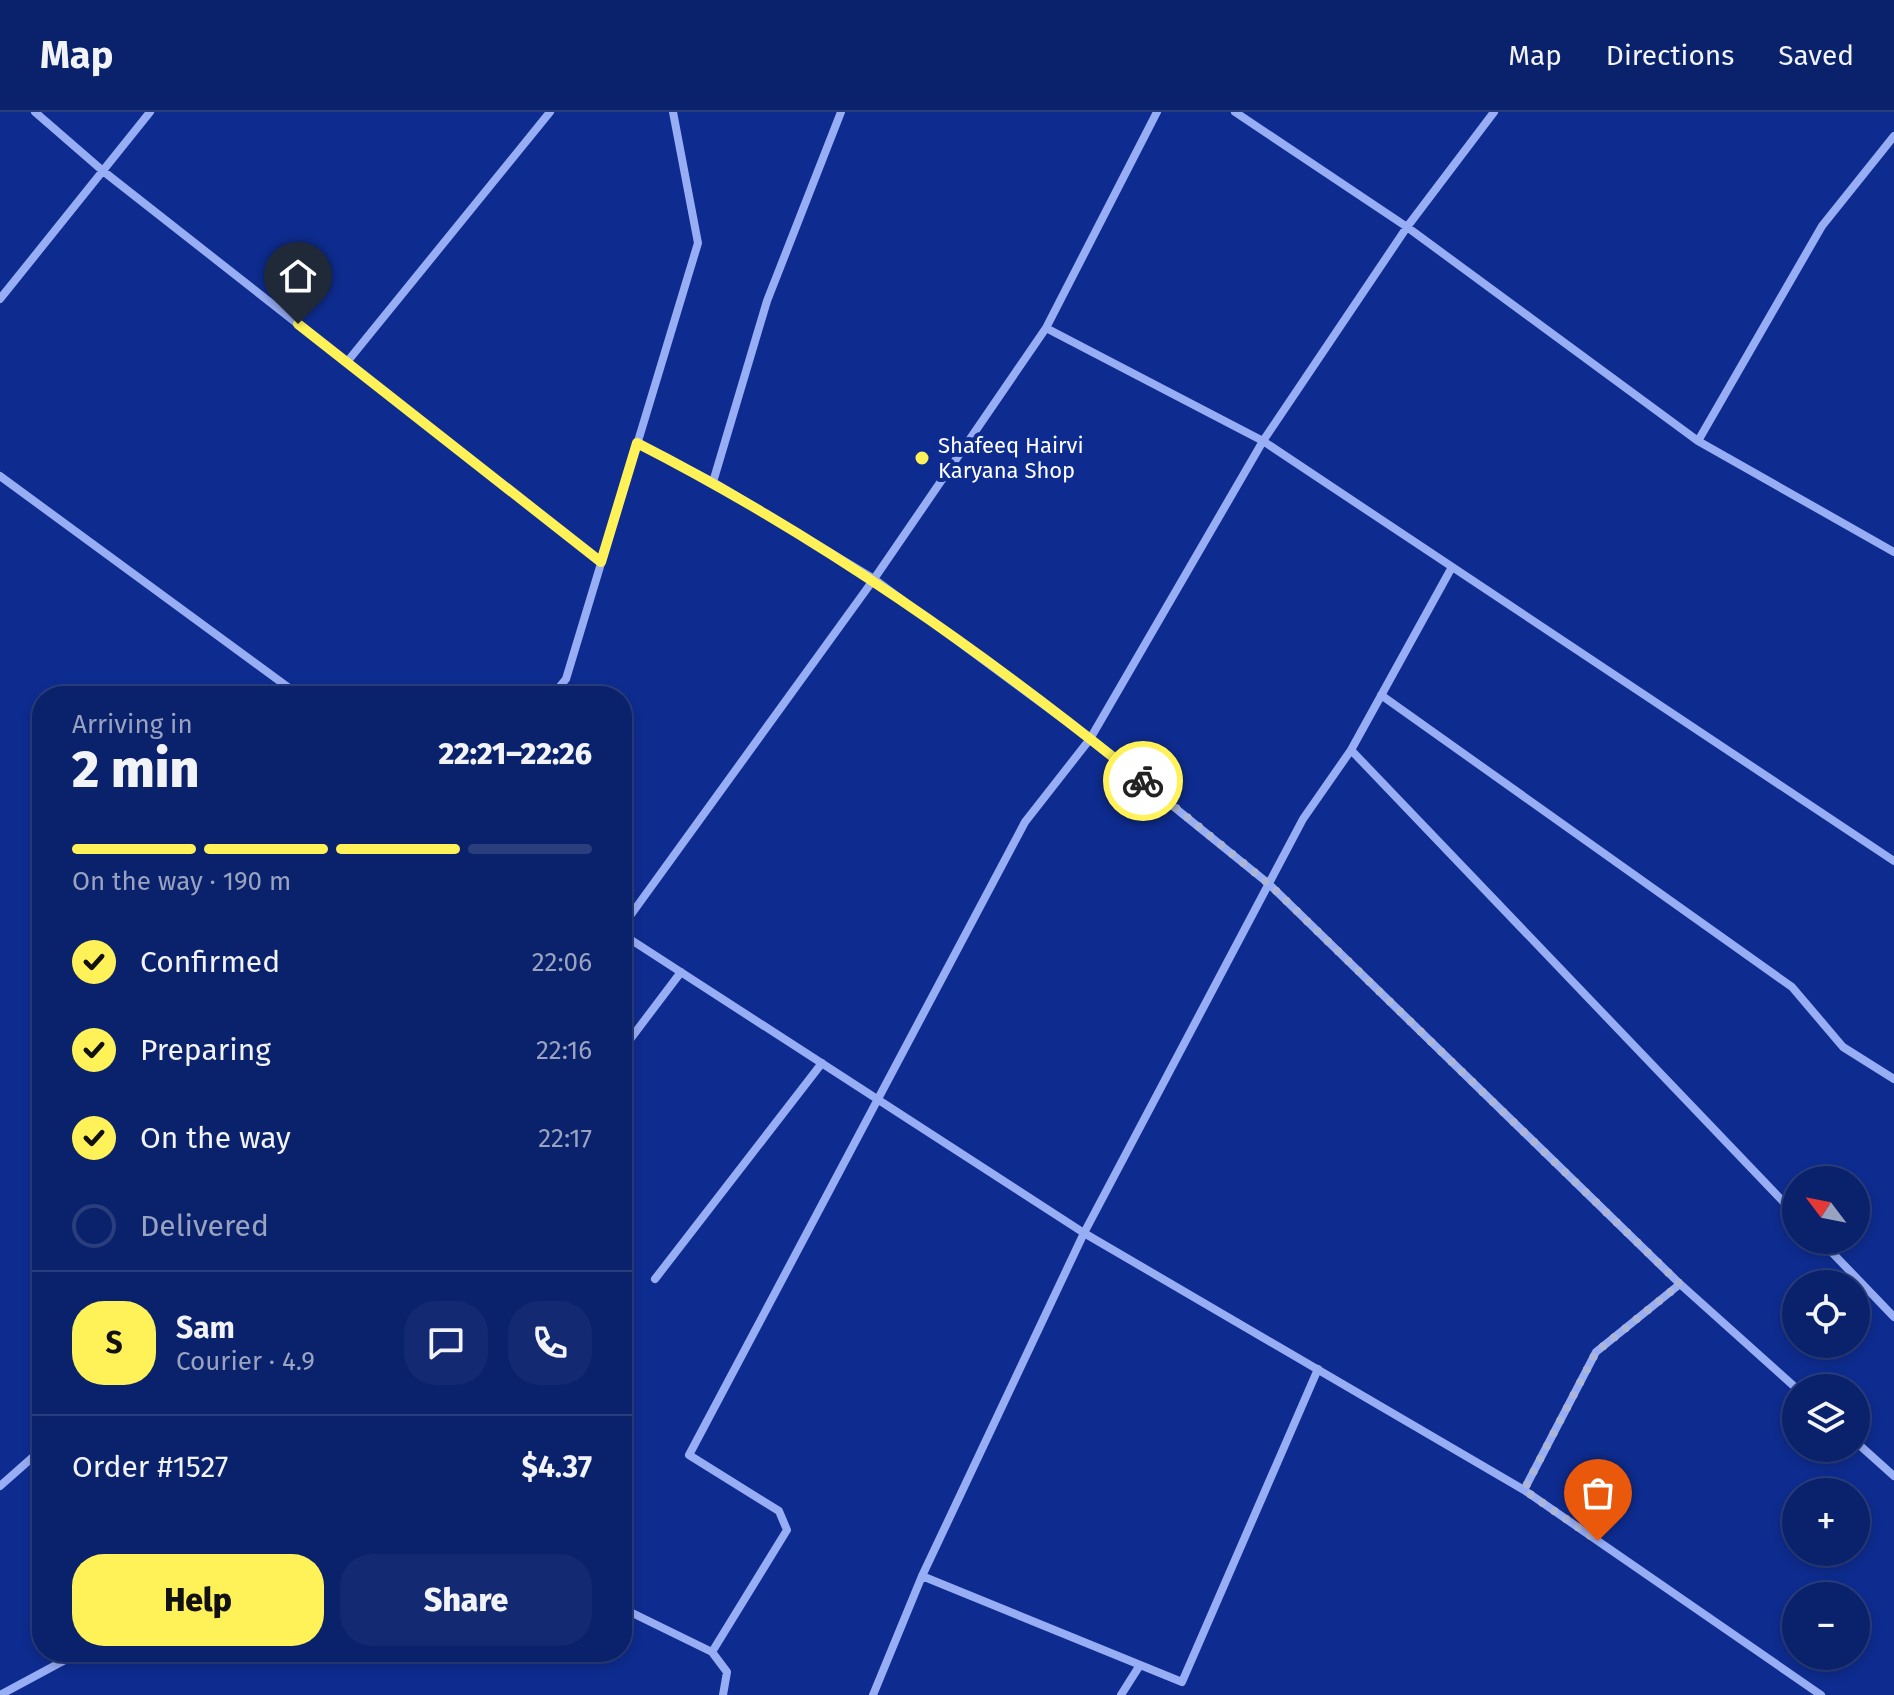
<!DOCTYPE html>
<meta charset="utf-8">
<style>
body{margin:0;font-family:"Fira Sans",sans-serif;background:#132971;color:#f1f3f6;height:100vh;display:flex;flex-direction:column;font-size:30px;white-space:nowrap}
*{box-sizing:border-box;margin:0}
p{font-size:26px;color:#99a3c1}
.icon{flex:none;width:44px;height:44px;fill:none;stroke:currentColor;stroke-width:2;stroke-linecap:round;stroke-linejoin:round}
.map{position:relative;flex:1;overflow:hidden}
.details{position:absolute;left:32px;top:574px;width:600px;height:976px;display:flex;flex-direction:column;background:#0a216b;border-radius:32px;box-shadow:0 4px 12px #0003,0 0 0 2px #2a3e7e}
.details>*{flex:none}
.needle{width:52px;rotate:302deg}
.controls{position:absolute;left:1782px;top:1054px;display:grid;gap:16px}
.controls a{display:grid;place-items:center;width:88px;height:88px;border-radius:50%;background:#0a216b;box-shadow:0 4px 12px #0003,0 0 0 2px #2a3e7e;font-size:40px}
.pin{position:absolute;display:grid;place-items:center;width:68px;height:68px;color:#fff;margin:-82px -34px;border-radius:50% 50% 50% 0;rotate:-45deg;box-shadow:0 0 8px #0007}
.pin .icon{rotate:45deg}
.courier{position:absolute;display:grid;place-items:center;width:80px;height:80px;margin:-40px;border:6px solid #fff259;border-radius:50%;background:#fff;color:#222;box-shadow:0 2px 10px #0007}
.overview em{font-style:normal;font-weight:800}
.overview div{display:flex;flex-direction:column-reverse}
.overview{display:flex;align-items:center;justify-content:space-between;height:136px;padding:0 40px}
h1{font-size:52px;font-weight:800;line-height:60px}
.bar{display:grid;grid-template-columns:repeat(4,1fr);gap:12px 8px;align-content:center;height:96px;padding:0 40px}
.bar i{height:10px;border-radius:6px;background:#2a3e7e}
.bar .selected{background:#fff259}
.bar p{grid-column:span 4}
.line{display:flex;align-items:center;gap:20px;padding:0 40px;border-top:2px solid #2a3e7e}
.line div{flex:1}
.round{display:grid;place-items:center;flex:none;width:84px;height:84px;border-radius:32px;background:#132971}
ol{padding:0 40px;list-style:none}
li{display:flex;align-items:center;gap:24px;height:88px}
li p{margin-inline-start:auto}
li .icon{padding:8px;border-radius:50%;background:#fff259;color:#111;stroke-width:4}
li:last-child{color:#99a3c1}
li i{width:44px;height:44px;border:4px solid #2a3e7e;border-radius:50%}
.cta{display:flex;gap:16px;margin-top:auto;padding:16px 40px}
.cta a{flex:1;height:92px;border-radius:32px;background:#fff259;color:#111;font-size:32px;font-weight:800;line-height:92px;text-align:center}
.cta a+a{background:#132971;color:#f1f3f6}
header{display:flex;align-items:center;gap:48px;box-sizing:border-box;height:112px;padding:0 40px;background:#0a216b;border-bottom:2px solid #2a3e7e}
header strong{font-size:38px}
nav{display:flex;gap:44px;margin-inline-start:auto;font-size:28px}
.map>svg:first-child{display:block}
</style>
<header>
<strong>Map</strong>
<nav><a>Map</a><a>Directions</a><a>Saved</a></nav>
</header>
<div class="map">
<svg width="1894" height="1583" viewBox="0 0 1894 1583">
<rect width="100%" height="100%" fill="#0e2c8f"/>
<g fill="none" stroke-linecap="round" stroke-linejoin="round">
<path stroke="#97adf4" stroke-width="8" d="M35,0L103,59L601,450
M841,0L767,189L713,370L874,467L1046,216L1157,0
M1235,0L1407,115L1698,329L1894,440
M0,187L150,0
M1046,216L1263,329L1894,749
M347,250L550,0
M1698,329L1822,114L1894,24
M637,331L713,370
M0,364L300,584
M1381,583L1792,875L1843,935L1894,967
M552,584L566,567L698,131L673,0
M1351,638L1452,455
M622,815L874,467L1090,627L1269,772L1680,1172
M622,822L1084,1121L922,1464L1182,1570L1318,1257
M622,938L681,860
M1820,1128L1894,1205
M655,1167L822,951
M1796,1276L1680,1172L1596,1240L1524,1378L1821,1583
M1856,1330L1894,1364
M0,1374L42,1337
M1524,1378L1084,1121L1303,707L1351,638L1796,1103
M622,1496L712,1540
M0,1583L80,1540
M723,1583L727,1560L712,1540L787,1418L779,1399L689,1343L1025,710L1090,627L1263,329L1407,115L1494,0
M873,1583L922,1464
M1121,1583L1140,1553"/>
</g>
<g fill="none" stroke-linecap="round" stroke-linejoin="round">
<path stroke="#abb5d8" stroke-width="8" stroke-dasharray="0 14.4" d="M1143,669L1269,772L1680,1172L1596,1240L1524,1378L1598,1429"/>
<path stroke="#fff259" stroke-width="10" d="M298,212L601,450L637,331C819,424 985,541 1143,669"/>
</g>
<circle fill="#fff259" stroke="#0e2c8f" stroke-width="3" cx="922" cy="346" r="8"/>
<g text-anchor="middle" stroke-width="8" stroke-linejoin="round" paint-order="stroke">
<g font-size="22" fill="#fff" stroke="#0e2c8f" text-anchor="start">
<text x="938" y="341">Shafeeq Hairvi<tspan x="938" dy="25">Karyana Shop</tspan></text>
</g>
</g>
</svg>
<div class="controls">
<a><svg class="needle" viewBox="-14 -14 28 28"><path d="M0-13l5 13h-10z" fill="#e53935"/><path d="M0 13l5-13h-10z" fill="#99a3c1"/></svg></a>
<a><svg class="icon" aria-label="locate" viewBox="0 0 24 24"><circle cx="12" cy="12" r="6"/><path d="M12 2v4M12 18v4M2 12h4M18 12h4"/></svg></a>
<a><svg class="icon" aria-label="layers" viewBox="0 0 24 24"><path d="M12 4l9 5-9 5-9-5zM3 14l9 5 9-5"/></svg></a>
<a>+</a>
<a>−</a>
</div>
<div class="pin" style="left:1598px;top:1429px;background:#ea580c"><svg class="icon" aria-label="bag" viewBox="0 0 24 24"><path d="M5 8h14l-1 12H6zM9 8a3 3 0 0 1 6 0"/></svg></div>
<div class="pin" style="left:298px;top:212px;background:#1f2937"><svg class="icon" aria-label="home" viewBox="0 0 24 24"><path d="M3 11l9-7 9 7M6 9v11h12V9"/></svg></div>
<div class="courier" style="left:1143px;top:669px"><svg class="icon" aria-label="bike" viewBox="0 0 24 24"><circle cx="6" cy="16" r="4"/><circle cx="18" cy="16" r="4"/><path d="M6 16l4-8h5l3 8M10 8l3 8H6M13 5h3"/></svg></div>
<section class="details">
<div class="overview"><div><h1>2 min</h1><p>Arriving in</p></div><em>22:21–22:26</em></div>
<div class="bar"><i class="selected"></i><i class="selected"></i><i class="selected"></i><i></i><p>On the way · 190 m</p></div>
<ol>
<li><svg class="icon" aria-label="check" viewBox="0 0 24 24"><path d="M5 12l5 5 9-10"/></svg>Confirmed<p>22:06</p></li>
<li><svg class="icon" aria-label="check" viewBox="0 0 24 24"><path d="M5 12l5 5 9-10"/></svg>Preparing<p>22:16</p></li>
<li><svg class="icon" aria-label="check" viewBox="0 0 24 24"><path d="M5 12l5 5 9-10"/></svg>On the way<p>22:17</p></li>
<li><i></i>Delivered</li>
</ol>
<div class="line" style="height:144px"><b class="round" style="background:#fff259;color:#111">S</b><div><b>Sam</b><p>Courier · 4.9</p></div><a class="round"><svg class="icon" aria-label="chat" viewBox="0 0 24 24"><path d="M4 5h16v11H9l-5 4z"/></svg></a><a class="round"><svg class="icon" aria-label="phone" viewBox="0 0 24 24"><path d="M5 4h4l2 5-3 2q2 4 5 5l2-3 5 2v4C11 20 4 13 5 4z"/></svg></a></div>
<div class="line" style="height:104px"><div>Order #1527</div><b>$4.37</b></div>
<div class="cta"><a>Help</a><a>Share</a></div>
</section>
</div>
